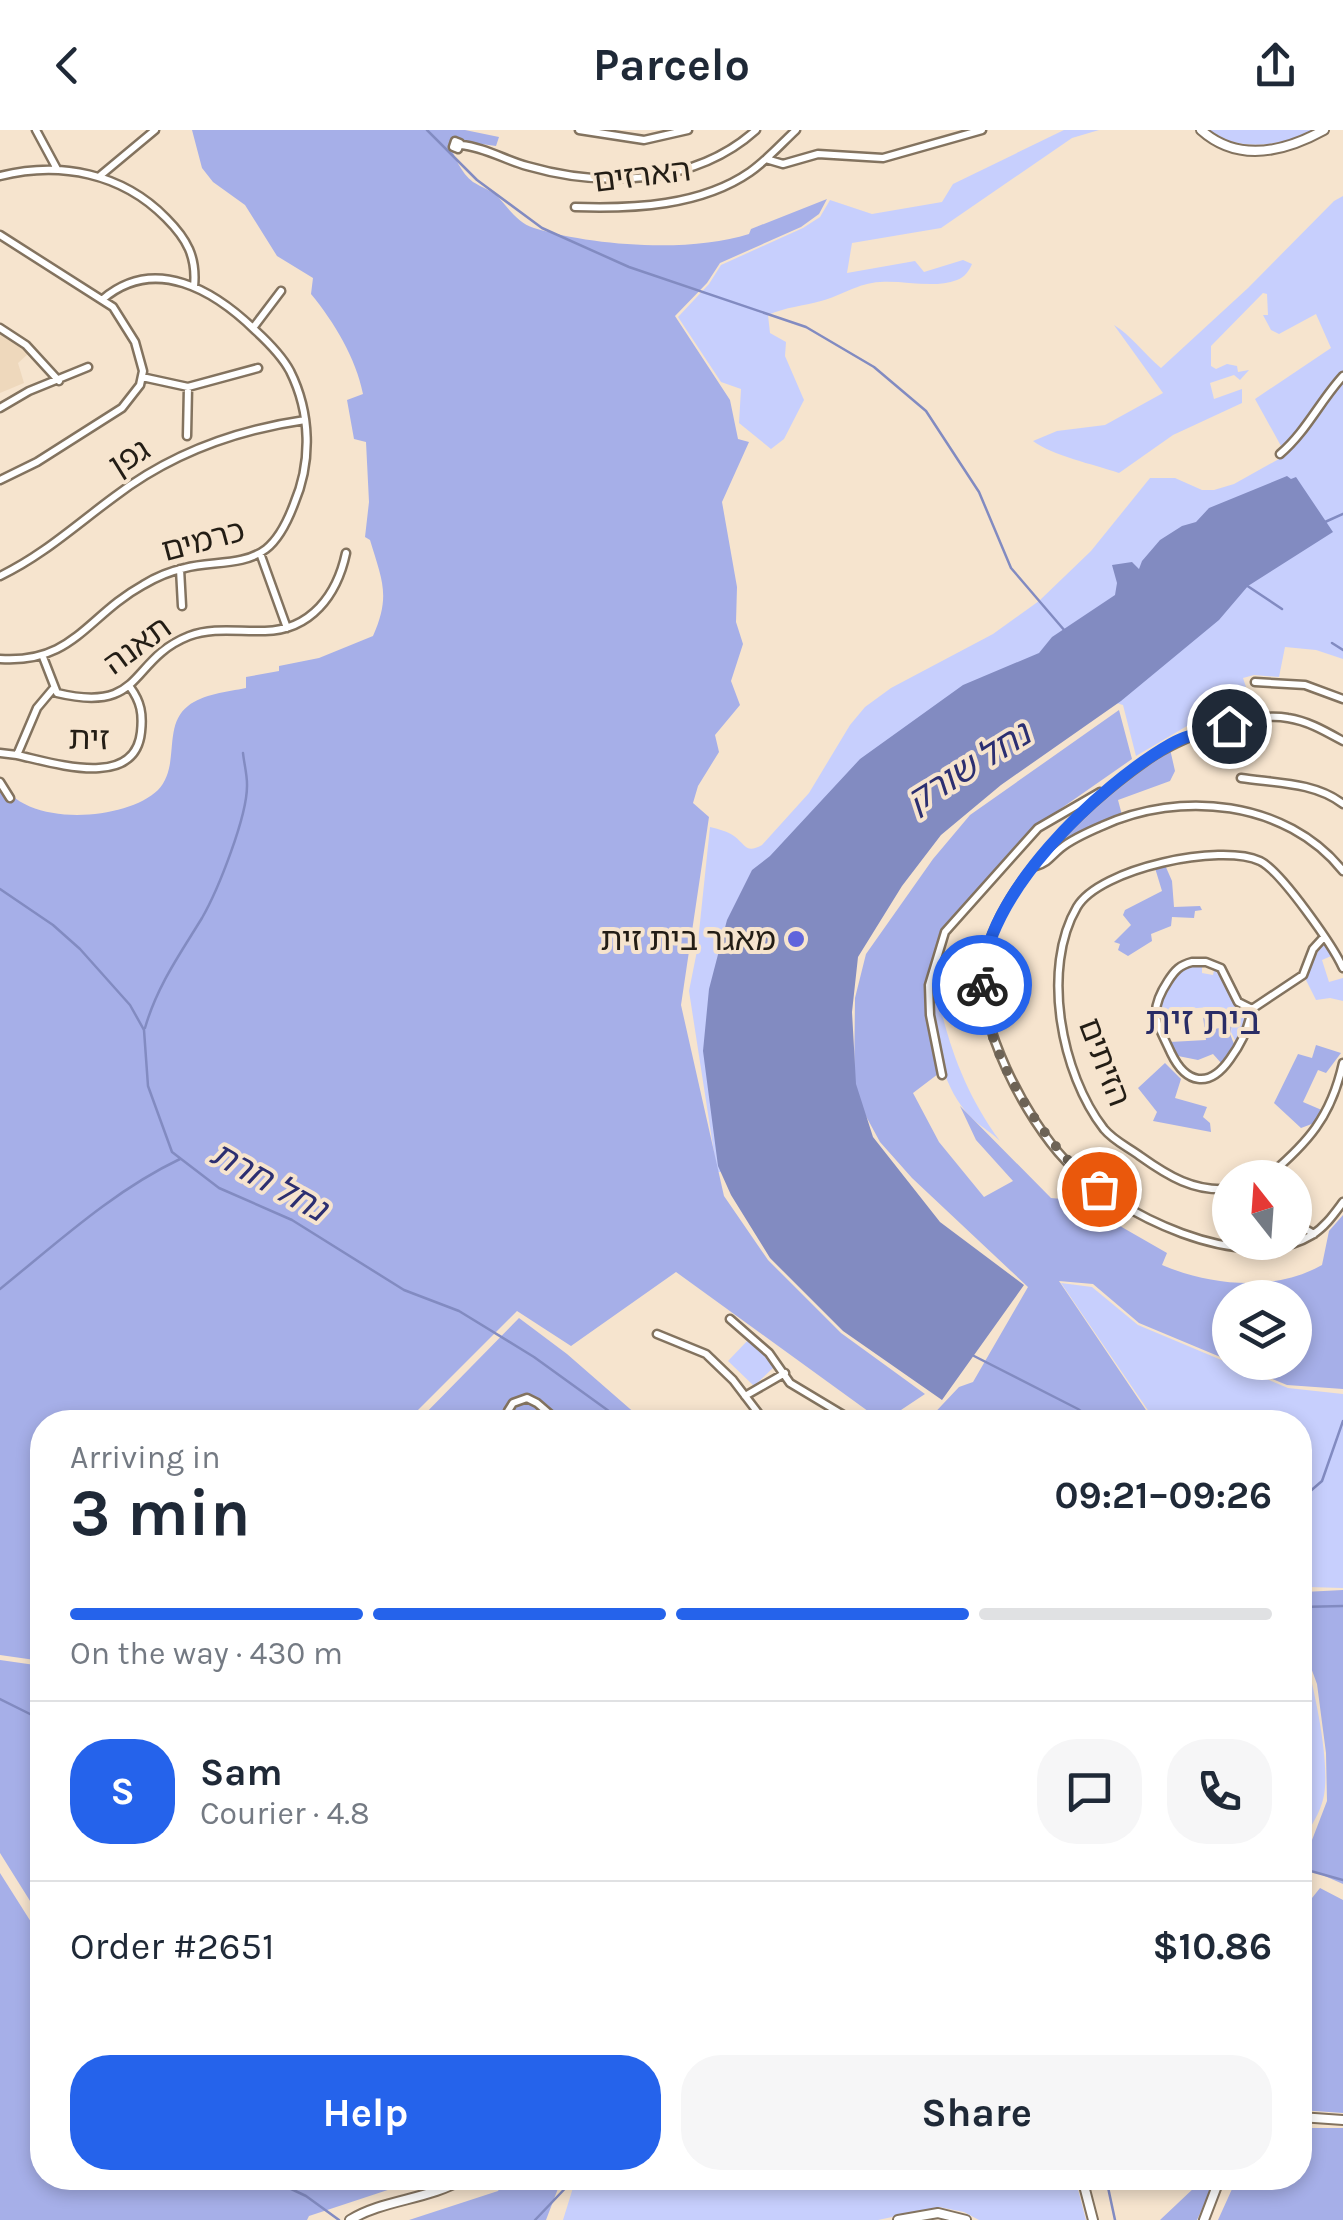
<!DOCTYPE html>
<meta charset="utf-8">
<style>
body{margin:0;font-family:Karla,"Noto Sans Hebrew",sans-serif;background:#f6f6f7;color:#1f2937;height:100vh;display:flex;flex-direction:column;font-size:38px;white-space:nowrap}
*{box-sizing:border-box;margin:0}
p{font-size:32px;color:#747a83}
.icon{flex:none;width:55px;height:55px;fill:none;stroke:currentColor;stroke-width:2;stroke-linecap:round;stroke-linejoin:round}
.map{position:relative;flex:1;overflow:hidden}
.panel{position:absolute;left:30px;top:1280px;width:1282px;height:780px;display:flex;flex-direction:column;background:#fff;border-radius:40px;box-shadow:0 5px 15px #0003}
.panel>*{flex:none}
.needle{width:65px;rotate:343deg}
.tools{position:absolute;left:1212px;top:1030px;display:grid;gap:20px}
.tools a{display:grid;place-items:center;width:100px;height:100px;border-radius:50%;background:#fff;box-shadow:0 5px 15px #0003;font-size:50px}
.pin{position:absolute;display:grid;place-items:center;width:85px;height:85px;color:#fff;margin:-42px;border:5px solid #fff;border-radius:50%;box-shadow:0 2px 10px #0007}
.courier{position:absolute;display:grid;place-items:center;width:100px;height:100px;margin:-50px;border:8px solid #2563eb;border-radius:50%;background:#fff;color:#222;box-shadow:0 2px 12px #0007}
.overview em{font-style:normal;font-weight:700}
.overview div{display:flex;flex-direction:column-reverse}
.overview{display:flex;align-items:center;justify-content:space-between;height:170px;padding:0 40px}
h1{font-size:65px;font-weight:700;line-height:75px}
.bar{display:grid;grid-template-columns:repeat(4,1fr);gap:15px 10px;align-content:center;height:120px;padding:0 40px}
.bar i{height:12px;border-radius:8px;background:#e0e1e3}
.bar .active{background:#2563eb}
.bar p{grid-column:span 4}
.line{display:flex;align-items:center;gap:25px;padding:0 40px;border-top:2px solid #e0e1e3}
.line div{flex:1}
.round{display:grid;place-items:center;flex:none;width:105px;height:105px;border-radius:40px;background:#f6f6f7}
.primary-button{display:flex;gap:20px;margin-top:auto;padding:20px 40px}
.primary-button a{flex:1;height:115px;border-radius:40px;background:#2563eb;color:#fff;font-size:40px;font-weight:700;line-height:115px;text-align:center}
.primary-button a+a{background:#f6f6f7;color:#1f2937}
header{display:flex;justify-content:space-between;align-items:center;height:130px;padding:0 40px;background:#fff;font-size:45px;font-weight:700}
.map>svg:first-child{display:block}
</style>
<header><svg class="icon" aria-label="back" viewBox="0 0 24 24"><path d="M15 5l-7 7 7 7"/></svg>Parcelo<svg class="icon" aria-label="share" viewBox="0 0 24 24"><path d="M12 15V3M7 8l5-5 5 5M5 13v7h14v-7"/></svg></header>
<div class="map">
<svg width="1343" height="2090" viewBox="0 0 1343 2090">
<rect width="100%" height="100%" fill="#f6e4ce"/>
<path fill="#eed8bc" d="M0,202L29,223L18,233L24,253L0,263Z"/>
<path fill="#c7cffd" d="M1064,0H1099L1072,8L941,98L852,113L847,143L915,131L924,142L963,130L972,134C969,141 965,147 957,150C933,159 904,150 880,152C858,153 841,166 821,171C803,176 786,177 768,185L770,203L786,212L785,226L804,270L784,309L771,319L739,293L741,259L721,252L678,187L709,154L721,135L803,98L820,87L830,70L872,84L942,72L953,54Z
M1209,0H1315C1281,15 1242,24 1209,0Z
M1343,66V529L1316,520L1285,517L1279,547L1254,545L1243,548L1246,557L1237,561L1242,582L1187,596L1136,626L1123,575L1055,554L832,695L730,1042H717L689,861L697,821L710,697C718,699 727,701 734,706C746,715 746,724 762,715L809,663L850,595L865,577L891,558L993,504L1039,471L1091,421L1150,348H1175L1202,360H1214L1234,354L1286,325L1255,269L1331,218L1316,184L1279,204L1271,200L1263,185H1268L1267,164L1263,163L1211,216V236L1216,239L1227,234L1237,236L1238,242L1249,240L1240,250L1234,245L1210,253L1214,269L1242,259V273L1173,305L1119,343C1093,334 1053,326 1033,311L1057,301L1105,295L1163,263L1114,195C1130,204 1145,225 1161,238L1248,158L1334,71Z
M1322,813H1329L1338,823L1322,830L1329,852L1343,848V871L1330,868L1316,870L1303,844L1310,838Z
M1202,834V843L1213,845L1214,840L1226,850L1236,876L1249,880L1236,912L1231,902L1233,891L1210,877L1158,881L1161,867L1180,840Z
M934,844C944,905 963,961 1000,1011C992,1003 983,998 975,991C938,958 928,891 934,844Z
M1061,1153L1092,1157L1138,1195L1288,1258L1343,1264V1458L1308,1457L1300,1436V1292H1156Z
M749,1209L775,1236L754,1256L728,1231Z
M1300,1508C1311,1543 1334,1640 1322,1673C1318,1687 1307,1702 1300,1715Z
M576,2048H1075L1086,2090H979L964,2082L939,2077L878,2090H563Z"/>
<path fill="#a6afe8" d="M192,0H465L499,7L496,16L467,12L456,7L449,12C454,26 461,43 473,52C481,57 493,61 499,68C509,79 518,93 534,98C593,116 690,123 749,104L751,99L827,69L819,84L801,97L720,133L707,153L675,186L730,270L738,309L749,312L722,372L737,457L736,492L743,514L731,551L740,575L715,605L719,622L698,656L693,673L709,687L681,875L724,1066L768,1130L841,1203L925,1264L883,1292L676,1142L571,1216L517,1181L406,1292H42V1531L0,1525V649C20,698 125,692 158,660C181,636 162,596 188,576C203,564 227,562 246,558V547L279,541V536L319,528L373,506C391,466 382,450 370,410L365,407L369,372L366,312L354,309L347,270L363,264C356,228 334,192 311,164L313,148L277,126L245,75L213,52L202,38Z
M1119,580L1132,629L1033,698L944,798L931,833L927,857L928,888L938,944L913,963L939,1012L984,1067L1013,1051L976,1010L960,976L1051,1068L1062,1069L1076,1051L1113,1075L1106,1088L1167,1123L1162,1135C1212,1156 1274,1162 1322,1135L1329,1101L1343,1085V1259L1287,1255L1233,1233L1295,1232V1168H1230V1231L1139,1193L1093,1154L1059,1151L1154,1292H926L959,1257L973,1252L1028,1157L912,1048L880,1012L861,977L854,953L855,868L866,824L933,729L970,685Z
M1170,619L1175,641L1170,651L1118,670L1122,685L1088,699L1054,720L1102,668Z
M1165,735L1172,751L1174,777L1200,776L1202,780L1195,781L1194,788L1172,787L1171,796L1151,804L1152,811L1128,826L1118,820L1120,814L1114,812L1131,795L1123,785L1125,780L1162,761L1155,738Z
M1203,886L1211,900L1219,898L1220,890L1232,895L1230,904L1234,914L1222,934L1213,924L1198,930L1178,926L1170,912L1206,910Z
M1316,915L1341,923L1326,943L1318,940L1303,972L1324,981L1317,992L1301,998L1274,973L1298,924L1312,928Z
M1165,933L1181,949L1175,968L1207,977L1203,987L1210,993L1211,1002L1153,991L1157,982L1138,958Z
M519,1188L567,1224L645,1292H417Z
M1300,1452L1304,1462L1343,1460V1754L1302,1736L1327,1671L1326,1623L1317,1554L1300,1508Z
M0,1530L42,1536V1790L0,1723Z
M0,1743L38,1803L42,1805V2048H424L309,2086L307,2090H0Z
M1320,1758L1343,1770V1983L1300,1980V1783Z
M1300,1998H1343V2090H1218L1237,2048H1300Z
M506,2048H562L546,2090H409L498,2061Z
M1199,2048H1216L1197,2090H1160L1195,2057Z"/>
<path fill="#828bc1" d="M1287,346L1291,349L1296,347L1333,402L1248,456L1219,490L1121,571L1001,655L941,705L902,756L858,827L852,882L856,954L873,1007L940,1092L1024,1155L942,1270L843,1201L770,1128L731,1065L718,1036L703,921L709,859L727,790L752,740L770,726L860,629L963,555L1039,523L1052,507L1115,465L1117,453L1112,435L1132,432L1139,439L1142,431L1160,410L1182,396L1196,392L1209,378Z"/>
<g fill="none" stroke-linecap="round" stroke-linejoin="round">
<path stroke="#828bc1" stroke-width="2.5" d="M427,0L477,50L542,98L629,137L806,197L874,237L926,281L979,362L1011,438L1065,501
M1325,392L1343,384
M1246,455L1282,479
M1332,513L1343,520
M0,759L53,795L80,819L130,875L144,900L148,956L172,1022L219,1058L292,1090L404,1160L459,1181L534,1227L624,1292
M145,898C157,856 180,824 202,788C218,760 248,685 247,654C247,644 244,633 243,623
M0,1159C58,1112 113,1061 180,1029
M974,1226L1078,1279L1095,1292
M1300,1370L1322,1351L1343,1291
M1300,1477L1343,1476
M0,1569L42,1590
M1300,1582L1305,1609L1300,1676
M1300,1738L1343,1750
M268,2048L306,2066L339,2090
M1106,2048L1115,2090
M535,2090L575,2048"/>
<g stroke="#83735f" stroke-width="11">
<path id="minor" d="M36,0L57,39
M579,0L644,10L688,0
M455,11L460,13L458,19L453,17Z
M461,15C484,17 505,30 527,36C603,58 695,55 756,0
M766,29L783,34L818,24L883,28L982,0
M101,45L155,0
M0,46C60,31 122,43 166,88C187,109 197,127 194,157
M575,77C633,79 701,76 750,42C767,30 781,14 796,0
M0,105L113,177L135,212L143,241L140,255L122,278L37,332L0,350
M0,198L26,215L59,251
M253,198L281,161
M142,247L188,257L258,238
M0,278L29,261L88,237
M187,306L188,257
M1280,324C1306,302 1320,271 1343,246
M260,423L287,498
M180,439L182,476
M0,446C42,426 76,395 114,367C170,324 236,300 305,290
M43,527L57,563C145,584 128,530 189,506C213,497 239,502 265,501C311,500 337,465 346,423
M0,529C73,534 87,486 143,455C156,447 171,441 185,438C211,431 244,436 266,419C280,408 288,390 294,374C312,332 311,283 290,241C282,226 269,213 256,201C214,160 155,125 103,169
M1255,552L1305,555L1343,569
M53,559L37,578L17,625C54,633 135,660 141,602C143,584 141,572 130,557
M1343,611C1325,601 1308,591 1288,588C1248,581 1178,608 1146,631C1085,674 997,757 984,834C974,892 1026,989 1066,1031C1115,1083 1244,1147 1312,1105C1325,1097 1334,1084 1343,1072
M0,623L17,625
M1241,648C1274,653 1315,652 1343,674
M0,652L10,668
M1036,736C1049,732 1051,726 1061,718C1072,709 1088,702 1102,696C1180,660 1286,670 1343,741
M1192,832H1206L1221,838L1238,872L1252,879C1249,897 1241,914 1230,929C1209,959 1186,954 1171,923C1157,892 1147,883 1168,851C1175,840 1180,835 1192,832Z
M1252,879L1303,845L1313,819L1324,807
M942,945L930,885L929,855L945,802L1038,698L1100,662
M1266,1048C1308,1013 1331,987 1343,933
M1230,1059C1194,1062 1168,1046 1140,1026C1128,1017 1114,1011 1104,999C1061,944 1041,838 1077,777C1100,738 1221,713 1260,731C1281,741 1333,816 1343,838
M1295,1093L1314,1104
M730,1189L769,1223L790,1253L855,1292
M657,1204L706,1224L733,1250L765,1292
M745,1266L785,1243
M513,1292L508,1281L513,1273L527,1268L537,1273L559,1292"/>
</g>
<g stroke="#83735f" stroke-width="12">
<path id="major" d="M1201,0C1238,33 1284,22 1324,0
M1300,1987L1343,1990
M1082,2048L1093,2090
M350,2090C384,2069 429,2070 465,2048
M898,2090L938,2083L966,2090
M1204,2090L1220,2048"/>
</g>
<use href="#minor" stroke="#fff" stroke-width="6"/>
<use href="#major" stroke="#fff" stroke-width="8"/>
</g>
<g fill="none" stroke-linecap="round" stroke-linejoin="round">
<path stroke="#6d6356" stroke-width="10" stroke-dasharray="0 18" d="M982,855C986,926 1044,1016 1099,1059"/>
<path stroke="#2563eb" stroke-width="12" d="M982,855C981,767 1099,655 1171,614C1188,604 1210,601 1229,596"/>
</g>
<circle fill="#5f64dc" stroke="#f6e4ce" stroke-width="4" cx="796" cy="809" r="10"/>
<g text-anchor="middle" stroke-width="8" stroke-linejoin="round" paint-order="stroke">
<g font-size="32" fill="#231d15" stroke="#f6e4ce">
<text transform="translate(642 45) rotate(-7)" y="11">הארזים</text>
<text transform="translate(129 327) rotate(-32)" y="11">גפן</text>
<text transform="translate(203 410) rotate(-15)" y="11">כרמים</text>
<text transform="translate(137 515) rotate(-36)" y="11">תאנה</text>
<text transform="translate(89 608) rotate(1)" y="11">זית</text>
<text transform="translate(1105 932) rotate(69)" y="11">הזיתים</text>
</g>
<g font-size="32" fill="#231d15" stroke="#f6e4ce" text-anchor="end">
<text x="776" y="820">מאגר בית זית</text>
</g>
<g font-size="35" font-style="italic" fill="#2c2f71" stroke="#f6e4ce">
<text transform="translate(968 637) rotate(-32)" y="12">נחל שורק</text>
<text transform="translate(269 1051) rotate(29)" y="12">נחל חרת</text>
</g>
<g font-size="38" fill="#292c66" stroke="#f6e4ce">
<text x="1203" y="904">בית זית</text>
</g>
</g>
</svg>
<div class="tools">
<a><svg class="needle" viewBox="-14 -14 28 28"><path d="M0-13l5 13h-10z" fill="#e53935"/><path d="M0 13l5-13h-10z" fill="#747a83"/></svg></a>
<a><svg class="icon" aria-label="layers" viewBox="0 0 24 24"><path d="M12 4l9 5-9 5-9-5zM3 14l9 5 9-5"/></svg></a>
</div>
<div class="pin" style="left:1099px;top:1059px;background:#ea580c"><svg class="icon" aria-label="bag" viewBox="0 0 24 24"><path d="M5 8h14l-1 12H6zM9 8a3 3 0 0 1 6 0"/></svg></div>
<div class="pin" style="left:1229px;top:596px;background:#1f2937"><svg class="icon" aria-label="home" viewBox="0 0 24 24"><path d="M3 11l9-7 9 7M6 9v11h12V9"/></svg></div>
<div class="courier" style="left:982px;top:855px"><svg class="icon" aria-label="bike" viewBox="0 0 24 24"><circle cx="6" cy="16" r="4"/><circle cx="18" cy="16" r="4"/><path d="M6 16l4-8h5l3 8M10 8l3 8H6M13 5h3"/></svg></div>
<section class="panel">
<div class="overview"><div><h1>3 min</h1><p>Arriving in</p></div><em>09:21–09:26</em></div>
<div class="bar"><i class="active"></i><i class="active"></i><i class="active"></i><i></i><p>On the way · 430 m</p></div>
<div class="line" style="height:180px"><b class="round" style="background:#2563eb;color:#fff">S</b><div><b>Sam</b><p>Courier · 4.8</p></div><a class="round"><svg class="icon" aria-label="chat" viewBox="0 0 24 24"><path d="M4 5h16v11H9l-5 4z"/></svg></a><a class="round"><svg class="icon" aria-label="phone" viewBox="0 0 24 24"><path d="M5 4h4l2 5-3 2q2 4 5 5l2-3 5 2v4C11 20 4 13 5 4z"/></svg></a></div>
<div class="line" style="height:130px"><div>Order #2651</div><b>$10.86</b></div>
<div class="primary-button"><a>Help</a><a>Share</a></div>
</section>
</div>
